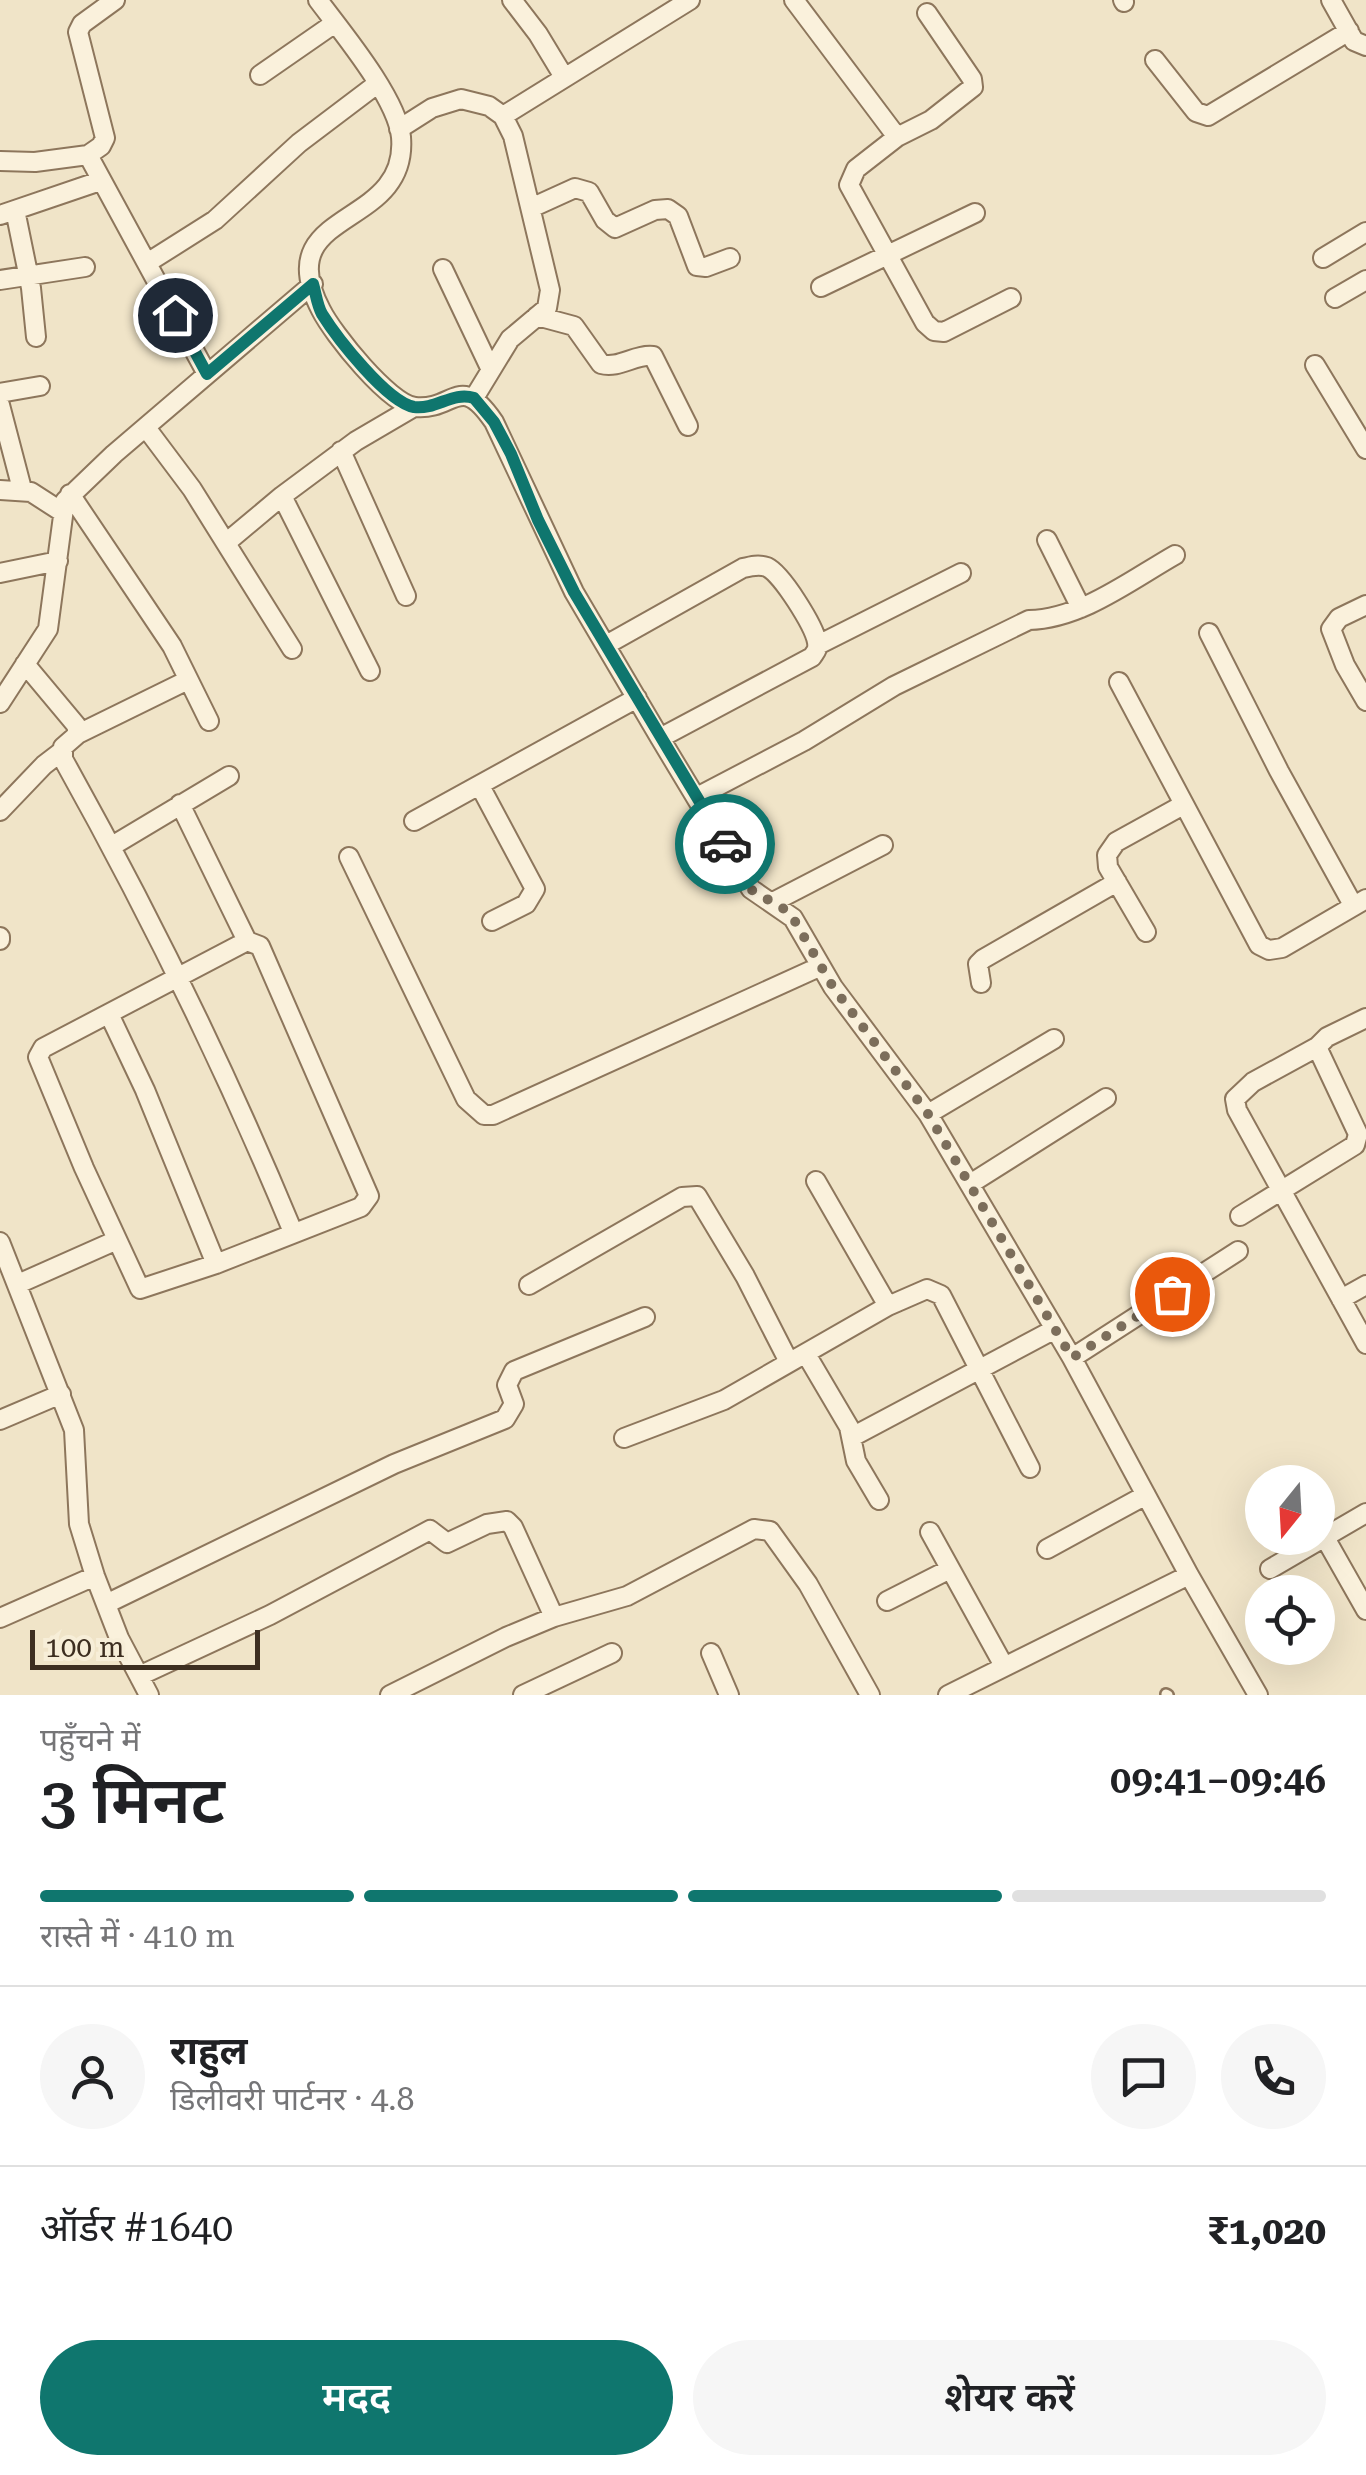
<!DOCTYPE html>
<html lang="hi">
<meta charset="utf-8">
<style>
body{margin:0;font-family:"Roboto Serif","Noto Sans Devanagari",serif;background:#f6f6f6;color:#202124;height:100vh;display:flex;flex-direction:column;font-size:38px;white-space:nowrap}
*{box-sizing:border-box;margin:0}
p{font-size:32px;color:#757577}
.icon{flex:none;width:55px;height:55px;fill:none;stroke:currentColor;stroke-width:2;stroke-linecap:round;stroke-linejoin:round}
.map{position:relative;height:1695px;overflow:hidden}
.details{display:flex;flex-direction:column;background:#fff;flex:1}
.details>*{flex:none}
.needle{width:65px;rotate:198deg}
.buttons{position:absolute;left:1245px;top:1465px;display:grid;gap:20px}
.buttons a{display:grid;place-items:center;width:90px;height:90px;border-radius:50%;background:#fff;box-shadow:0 10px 40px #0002;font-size:50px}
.scale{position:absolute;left:30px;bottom:25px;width:230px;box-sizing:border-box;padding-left:10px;border:5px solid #3d2e20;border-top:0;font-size:28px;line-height:35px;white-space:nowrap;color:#3d2e20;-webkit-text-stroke:8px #f7eed8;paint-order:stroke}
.pin{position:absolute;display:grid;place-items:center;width:85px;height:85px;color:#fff;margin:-42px;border:5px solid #fff;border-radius:50%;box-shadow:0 2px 10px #0007}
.courier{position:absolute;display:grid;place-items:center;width:100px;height:100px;margin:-50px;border:8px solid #0f766e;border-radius:50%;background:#fff;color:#222;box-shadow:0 2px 12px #0007}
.overview em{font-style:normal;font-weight:600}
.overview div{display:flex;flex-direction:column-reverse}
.overview{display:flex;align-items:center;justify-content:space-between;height:170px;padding:0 40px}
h1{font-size:65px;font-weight:600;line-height:75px}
.bar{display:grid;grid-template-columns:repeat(4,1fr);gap:15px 10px;align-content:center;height:120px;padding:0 40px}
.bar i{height:12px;border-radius:8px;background:#e0e0e0}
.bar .selected{background:#0f766e}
.bar p{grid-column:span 4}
.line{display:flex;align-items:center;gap:25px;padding:0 40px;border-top:2px solid #e0e0e0}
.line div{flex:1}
.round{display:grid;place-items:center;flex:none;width:105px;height:105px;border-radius:52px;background:#f6f6f6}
.primary-button{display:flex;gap:20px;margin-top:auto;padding:20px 40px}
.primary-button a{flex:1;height:115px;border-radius:60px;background:#0f766e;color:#fff;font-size:40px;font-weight:600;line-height:115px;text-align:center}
.primary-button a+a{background:#f6f6f6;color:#202124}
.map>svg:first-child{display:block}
</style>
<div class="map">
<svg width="1366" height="1695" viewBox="0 0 1366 1695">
<rect width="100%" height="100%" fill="#f0e4c8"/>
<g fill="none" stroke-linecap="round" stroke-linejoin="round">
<g stroke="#8d765c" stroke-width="14">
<path id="lane" d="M1166,1694L1168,1695"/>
</g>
<g stroke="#8d765c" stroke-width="22">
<path id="street" d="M115,0L82,24L78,32L105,138L101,146L88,155L207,374
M318,0C342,32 397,98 401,137C409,231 267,207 321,310C333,334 389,404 415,407C455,411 459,371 494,422L574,592L660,738L751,889L793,918L833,987L928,1114L1072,1358L1189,1575L1258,1695
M512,0L538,34L564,77
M794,0L897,137L931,120L973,87L972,79L927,13
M1123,0L1124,2
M1331,0L1354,41L1366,46
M1155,60L1196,112L1208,116L1349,31
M260,75L335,23
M503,116L690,0
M399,129L432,108L461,99L489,106L503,116L513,136L550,290L547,308L510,339L474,398
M897,137L856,169L849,185L925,323L934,331L944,332L1011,298
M0,161L35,162L88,155
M531,208L575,188L589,192L605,220L615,228L655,210L668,209L678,216L697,266L706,267L730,258
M15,210L31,288L36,337
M0,215L100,181
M1323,258L1366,232
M147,263L215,220L299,143L377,84
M443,269L491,370
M0,280L85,267
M821,287L975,213
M1335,298L1366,280
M537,316L574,326L601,364C619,369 635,354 653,356L688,426
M1315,365L1366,449
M0,393L40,386
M0,405L22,489
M147,429L192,489L292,649
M341,451L406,596
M0,490L31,492L62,512
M70,494L172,646L209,721
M1047,540L1081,608
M227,542L282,496
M0,573L58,561
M1366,605L1339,618L1331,629L1345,665L1366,701
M1209,633L1279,771L1353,905
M606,645L743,568C751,566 759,564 767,567C782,574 814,626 817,642C818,650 816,651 812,657L660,738
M818,645L961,573
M25,664L76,725L78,734L63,747V759C149,913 226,1070 293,1232
M370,671L282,496L356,441L414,407
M1119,682L1259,945L1269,950L1282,948L1366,899
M0,703L48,629L65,501L114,454L313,284
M78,734L188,680
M480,786L535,889L526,904L492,921
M697,797L804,741L894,686L1029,620C1081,619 1131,580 1175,555
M180,804L247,941
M0,811L44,765L61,752
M414,821L637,698
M112,846L229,776
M349,857L466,1099L484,1115H493L819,967
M773,902L883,845
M1146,932L1108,867L1107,855L1116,842L1183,805
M0,937V940
M247,941L260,946L369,1196L361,1207L216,1264L140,1289L84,1168L38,1057L43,1048Z
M981,983L978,964L983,959L1117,882
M109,1014L145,1090L216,1264
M1317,1047L1253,1082L1235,1099L1237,1110L1366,1344
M928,1114L1054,1039
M816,1181L888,1306
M970,1184L1106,1098
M1240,1216L1355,1145L1358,1134L1317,1047L1327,1037L1366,1018
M0,1242L74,1430L79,1524L95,1576L119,1638L149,1695
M18,1284L117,1240
M529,1285L682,1197L697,1196L745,1276L789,1362
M1341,1299L1366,1285
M806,1354L849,1427L856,1461L879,1500
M1072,1358L1238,1251
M0,1420L61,1394
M852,1437L1055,1329
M624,1438L724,1400L888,1306L927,1289L941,1295L1030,1468
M930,1532L1004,1666
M1324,1536L1366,1610
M1047,1549L1146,1495
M1270,1569L1366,1513
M887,1601L950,1569
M106,1604L394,1464L505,1419L514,1404L507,1385L514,1371L645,1317
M0,1618L95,1576
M711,1653L729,1695
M139,1676L270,1615L430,1530L447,1543L487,1524L507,1521L513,1527L554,1617
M390,1695L506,1637L554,1617L627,1596L754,1529L770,1531L808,1584L870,1695
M523,1695L612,1653
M948,1695L1189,1575"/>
</g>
<use href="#lane" stroke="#faf1dc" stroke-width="9"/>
<use href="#street" stroke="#faf1dc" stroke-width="18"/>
</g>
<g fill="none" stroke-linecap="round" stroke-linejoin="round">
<path stroke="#7c6e5b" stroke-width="10" stroke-dasharray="0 18" d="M725,844L750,889L784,909L793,918L833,987L928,1114L1072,1358L1172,1294"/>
<path stroke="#0f766e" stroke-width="12" d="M175,315L207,374L313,284C316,294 317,305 322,314C337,338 387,402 414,407C436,410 453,391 474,398L494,422L511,454L538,520L574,592L725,844"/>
</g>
</svg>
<div class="buttons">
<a><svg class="needle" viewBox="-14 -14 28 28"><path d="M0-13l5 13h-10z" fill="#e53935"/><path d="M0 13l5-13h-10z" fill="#757577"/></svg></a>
<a><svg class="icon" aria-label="locate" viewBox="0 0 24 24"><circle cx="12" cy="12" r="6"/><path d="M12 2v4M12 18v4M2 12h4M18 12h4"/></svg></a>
</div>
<div class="scale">100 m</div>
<div class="pin" style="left:1172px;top:1294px;background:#ea580c"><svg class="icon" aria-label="bag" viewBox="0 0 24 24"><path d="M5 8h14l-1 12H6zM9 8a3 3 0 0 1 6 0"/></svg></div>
<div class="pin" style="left:175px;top:315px;background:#1f2937"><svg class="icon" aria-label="home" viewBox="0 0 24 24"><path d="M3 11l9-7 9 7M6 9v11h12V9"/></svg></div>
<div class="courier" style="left:725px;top:844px"><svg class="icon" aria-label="car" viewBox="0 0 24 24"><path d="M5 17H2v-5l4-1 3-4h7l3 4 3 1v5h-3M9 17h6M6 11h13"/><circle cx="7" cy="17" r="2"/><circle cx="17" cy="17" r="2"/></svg></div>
</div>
<section class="details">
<div class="overview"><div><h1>3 मिनट</h1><p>पहुँचने में</p></div><em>09:41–09:46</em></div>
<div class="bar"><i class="selected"></i><i class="selected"></i><i class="selected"></i><i></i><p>रास्ते में · 410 m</p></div>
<div class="line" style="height:180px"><a class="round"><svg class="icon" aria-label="person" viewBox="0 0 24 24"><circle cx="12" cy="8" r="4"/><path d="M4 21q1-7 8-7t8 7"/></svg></a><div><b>राहुल</b><p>डिलीवरी पार्टनर · 4.8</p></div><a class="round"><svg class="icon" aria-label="chat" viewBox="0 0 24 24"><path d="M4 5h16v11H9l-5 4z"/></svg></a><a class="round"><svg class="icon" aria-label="phone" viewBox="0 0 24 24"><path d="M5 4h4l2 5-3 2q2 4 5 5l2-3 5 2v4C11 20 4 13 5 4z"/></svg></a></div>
<div class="line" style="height:130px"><div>ऑर्डर #1640</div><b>₹1,020</b></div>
<div class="primary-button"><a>मदद</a><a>शेयर करें</a></div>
</section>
